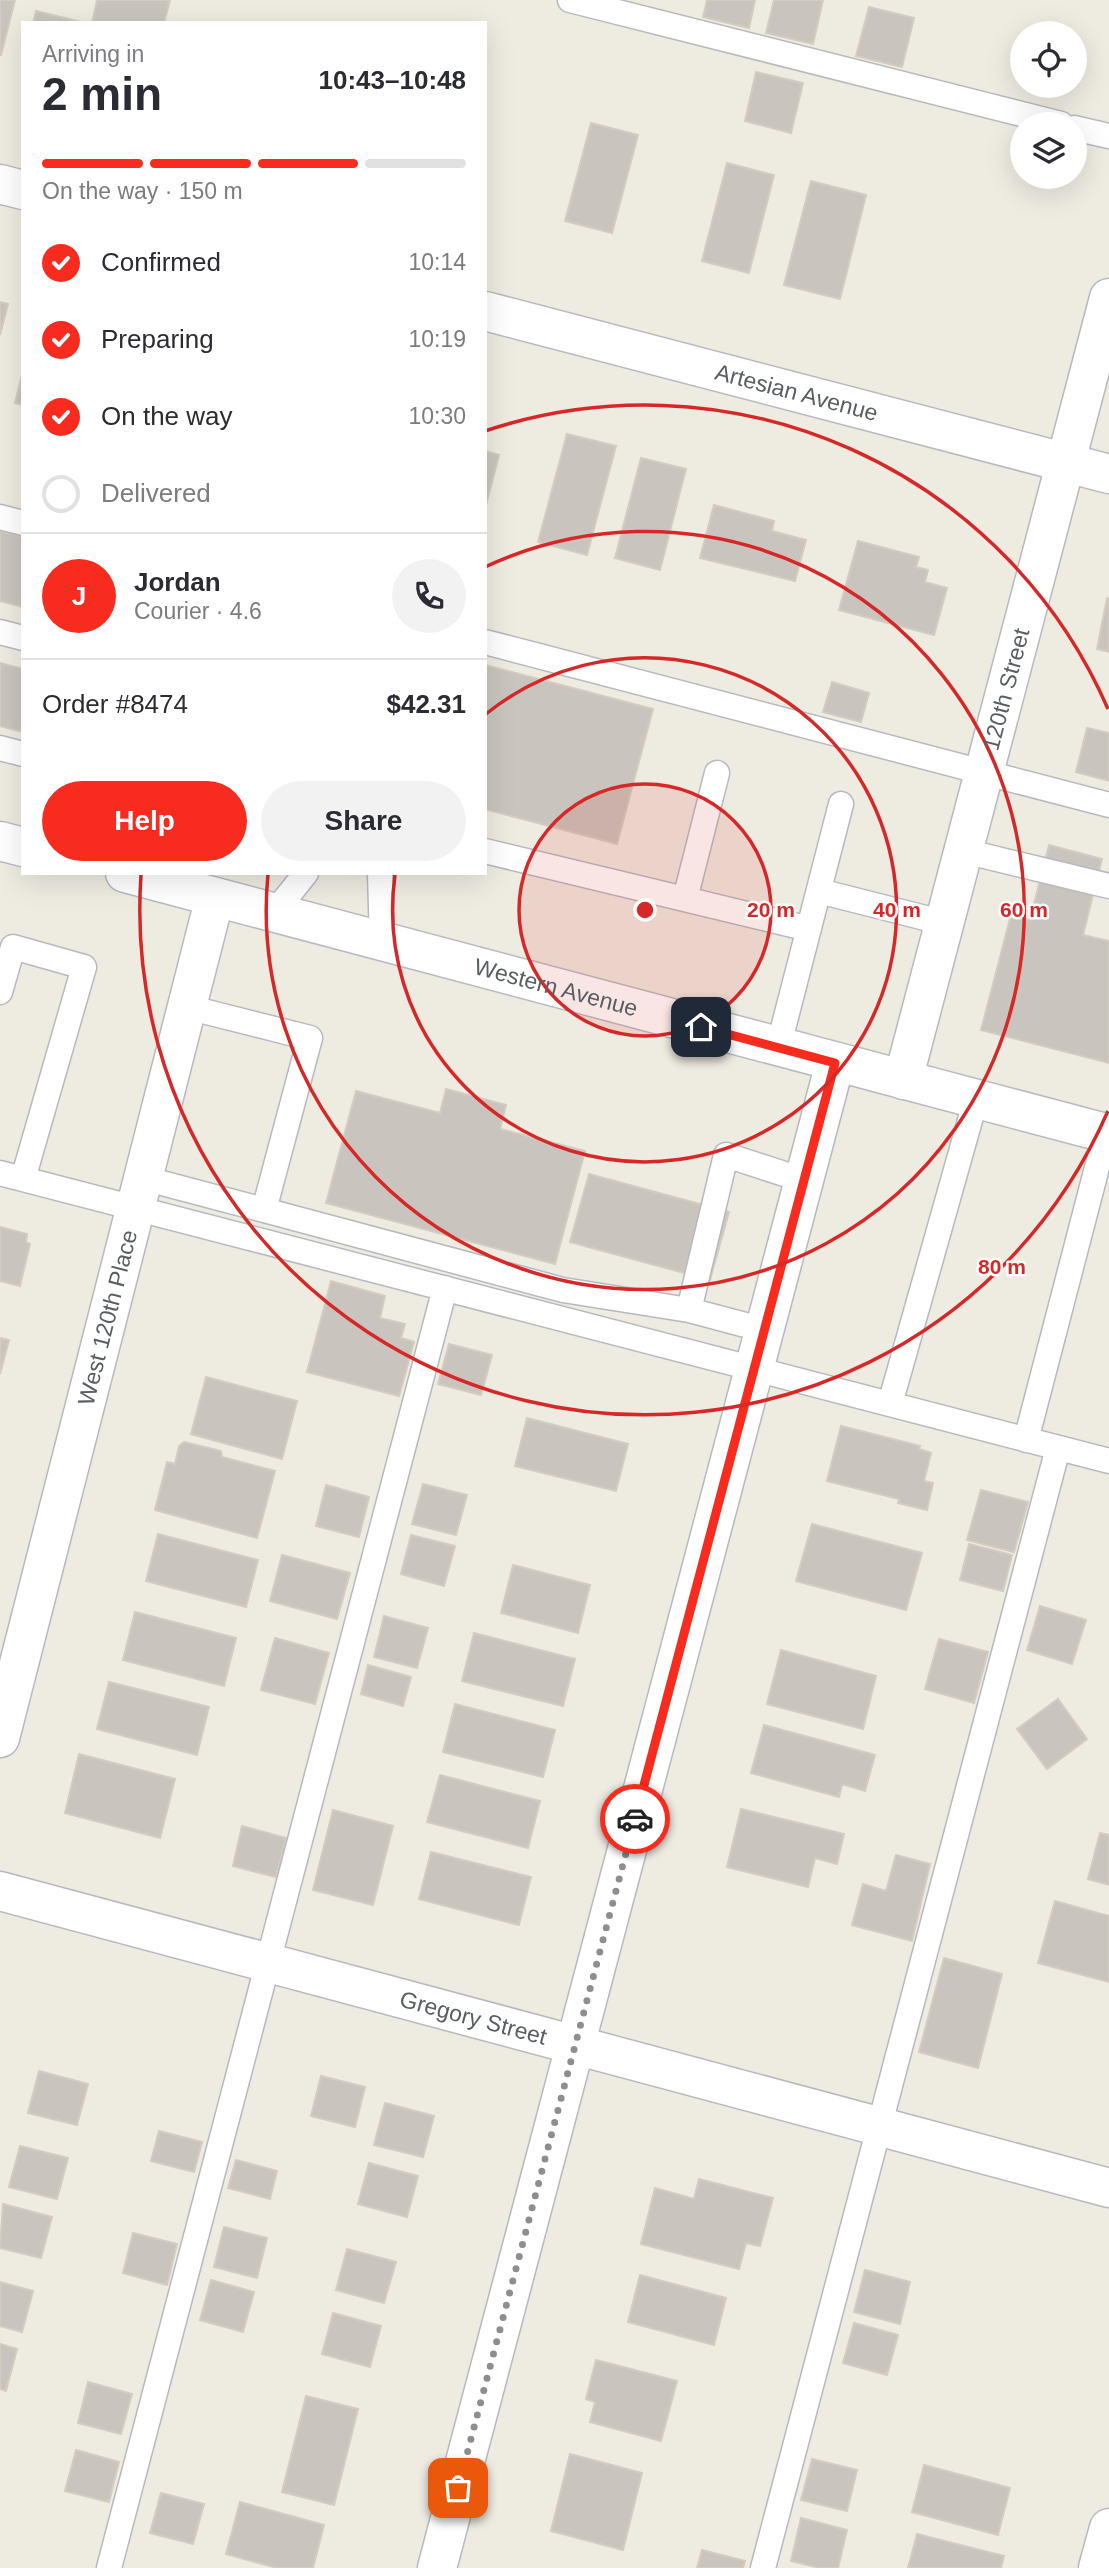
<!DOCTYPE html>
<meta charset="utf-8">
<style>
body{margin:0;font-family:Helvetica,sans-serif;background:#f2f2f3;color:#2b2b33;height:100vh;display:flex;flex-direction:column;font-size:26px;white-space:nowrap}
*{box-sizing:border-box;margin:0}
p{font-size:23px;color:#7c7c81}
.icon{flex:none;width:38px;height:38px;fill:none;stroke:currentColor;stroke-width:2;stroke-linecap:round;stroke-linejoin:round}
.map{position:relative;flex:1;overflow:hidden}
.drawer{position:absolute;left:21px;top:21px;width:466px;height:854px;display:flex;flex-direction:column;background:#fff;border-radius:0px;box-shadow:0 7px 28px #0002}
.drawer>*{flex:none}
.controls{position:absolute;left:1010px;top:21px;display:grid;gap:14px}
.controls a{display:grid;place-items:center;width:77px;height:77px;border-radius:50%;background:#fff;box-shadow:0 7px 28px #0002;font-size:35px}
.pin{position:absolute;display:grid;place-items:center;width:60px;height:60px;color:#fff;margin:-30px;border-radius:14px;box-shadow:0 4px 10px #0006}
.courier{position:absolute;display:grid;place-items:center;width:70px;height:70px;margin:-35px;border:5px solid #f72c1e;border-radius:50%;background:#fff;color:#222;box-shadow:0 2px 9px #0007}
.head em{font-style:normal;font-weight:800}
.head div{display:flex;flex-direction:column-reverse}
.head{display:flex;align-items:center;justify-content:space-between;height:119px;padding:0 21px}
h1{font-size:46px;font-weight:800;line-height:52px}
.bar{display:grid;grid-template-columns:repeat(4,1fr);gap:10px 7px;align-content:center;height:84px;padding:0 21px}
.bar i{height:9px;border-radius:5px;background:#e1e1e2}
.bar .on{background:#f72c1e}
.bar p{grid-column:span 4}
.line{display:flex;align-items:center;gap:18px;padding:0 21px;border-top:2px solid #e1e1e2}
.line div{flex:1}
.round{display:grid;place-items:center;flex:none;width:74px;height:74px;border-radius:37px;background:#f2f2f3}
ol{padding:0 21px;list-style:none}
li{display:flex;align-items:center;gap:21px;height:77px}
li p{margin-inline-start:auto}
li .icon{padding:7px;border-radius:50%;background:#f72c1e;color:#fff;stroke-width:4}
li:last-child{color:#7c7c81}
li i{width:38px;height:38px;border:4px solid #e1e1e2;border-radius:50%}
.cta{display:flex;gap:14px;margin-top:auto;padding:14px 21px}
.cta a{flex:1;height:80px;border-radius:42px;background:#f72c1e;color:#fff;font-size:28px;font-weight:800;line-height:80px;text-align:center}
.cta a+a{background:#f2f2f3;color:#2b2b33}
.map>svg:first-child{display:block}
</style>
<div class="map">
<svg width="1109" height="2568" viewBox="0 0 1109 2568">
<rect width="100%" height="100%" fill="#eeebe1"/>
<path fill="#c9c5be" stroke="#d3ccbf" stroke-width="2" d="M0,0H15L1,55H0Z
M97,0H170L164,23H92Z
M707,0H755L749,28L703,17Z
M774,0H823L813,44L766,33Z
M869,7L914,18L902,67L856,56Z
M36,11L85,23H33Z
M756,72L803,83L791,133L745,121Z
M591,123L638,135L612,233L565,221Z
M727,163L774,175L749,273L702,261Z
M811,181L866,195L840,299L784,285Z
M0,302L8,304L0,335Z
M23,371V405L15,403Z
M567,434L616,446L587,555L538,542Z
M485,451L499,455L485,509Z
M641,458L686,469L660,570L615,558Z
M714,505L774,521L772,531L806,540L795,581L700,558Z
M0,531L23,537V607L0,601Z
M858,541L919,557L916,567L928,570L925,582L947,588L934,635L839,610Z
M1107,598L1109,599V652L1097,649Z
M0,663L23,669V732L0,726Z
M485,665L653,709L617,844L485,809Z
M832,682L869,693L861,722L823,712Z
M1087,728L1109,733V781L1076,772Z
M1049,845L1102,859L1083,935L1109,941V1063L981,1030L1011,915L1030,920Z
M446,1089L506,1105L500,1129L585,1151L555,1264L326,1203L356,1091L440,1113Z
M589,1174L729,1212L710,1280L570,1242Z
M0,1227L27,1234L26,1242L30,1244L20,1286L0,1281Z
M331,1281L385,1296L380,1318L405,1324L401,1338L414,1342L399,1396L307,1372Z
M0,1338L9,1340L0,1374Z
M449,1344L492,1355L481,1395L438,1384Z
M206,1377L297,1401L282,1459L191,1434Z
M527,1418L628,1444L616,1491L515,1466Z
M841,1426L920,1446L919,1449L931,1453L924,1481L933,1483L927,1510L898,1503L899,1499L827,1481Z
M184,1442L221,1451L222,1457L275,1471L257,1538L155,1510L167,1462L175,1464L179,1446Z
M423,1484L467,1495L456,1535L412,1524Z
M326,1485L369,1497L359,1537L316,1526Z
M981,1490L1028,1502L1014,1552L967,1540Z
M812,1524L922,1553L906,1610L796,1581Z
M158,1534L258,1560L246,1607L146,1581Z
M411,1535L455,1546L444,1586L401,1574Z
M969,1544L1012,1555L1003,1591L960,1580Z
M282,1555L350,1573L337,1619L270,1601Z
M513,1565L590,1585L578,1633L501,1613Z
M1040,1606L1086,1620L1072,1664L1027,1650Z
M135,1612L236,1638L224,1686L123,1660Z
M384,1616L428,1628L417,1668L374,1657Z
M474,1633L575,1659L563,1706L462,1681Z
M275,1638L329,1653L315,1704L261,1690Z
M939,1639L988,1652L974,1703L925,1689Z
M781,1650L876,1676L863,1729L767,1704Z
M368,1665L411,1677L403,1706L361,1694Z
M109,1682L209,1707L197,1755L97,1729Z
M1058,1699L1087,1739L1047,1769L1017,1729Z
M455,1704L555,1730L543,1777L443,1752Z
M764,1725L875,1755L865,1791L842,1784L839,1797L751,1773Z
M79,1754L175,1779L160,1838L65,1813Z
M440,1775L540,1801L528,1848L427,1822Z
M741,1809L844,1834L837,1864L815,1858L808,1887L727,1867Z
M333,1810L393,1826L373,1905L313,1890Z
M242,1826L286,1838L276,1877L233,1866Z
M1100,1833L1109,1835V1885L1088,1879Z
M431,1852L531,1877L519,1925L419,1899Z
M896,1855L930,1864L912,1941L852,1925L863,1884L886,1891Z
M1055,1901L1109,1916V1982L1038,1963Z
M944,1958L1002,1974L978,2068L919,2052Z
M39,2071L88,2084L77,2125L28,2113Z
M321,2076L365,2087L355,2127L311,2116Z
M385,2103L434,2116L423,2157L374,2145Z
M159,2131L202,2142L194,2172L151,2161Z
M20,2146L68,2158L57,2199L9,2187Z
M236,2160L277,2171L270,2199L228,2188Z
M369,2163L418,2176L407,2217L358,2204Z
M699,2179L773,2198L760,2246L746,2243L739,2269L641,2244L655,2188L694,2199Z
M3,2204L52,2217L41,2258L0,2248Z
M224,2227L267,2238L257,2278L214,2267Z
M133,2233L177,2244L167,2285L123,2273Z
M347,2249L396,2262L384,2303L336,2290Z
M865,2270L910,2282L900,2324L854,2312Z
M640,2275L726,2298L714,2345L628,2322Z
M211,2280L254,2292L243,2332L200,2320Z
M0,2282L33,2291L22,2332L0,2326Z
M333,2313L381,2326L370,2367L322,2354Z
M854,2323L898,2335L887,2375L843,2363Z
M0,2344L17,2349L6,2391L0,2389Z
M596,2360L677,2381L661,2441L590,2422L595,2402L586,2399Z
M88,2382L132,2394L121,2434L78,2423Z
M306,2396L358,2409L334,2505L282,2492Z
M76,2450L119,2462L109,2502L65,2491Z
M570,2454L642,2473L623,2550L551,2531Z
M812,2459L857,2470L847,2511L801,2500Z
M924,2465L1010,2488L998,2535L912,2512Z
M161,2493L204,2504L193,2544L150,2533Z
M240,2502L324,2525L313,2568H277L226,2554Z
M801,2518L847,2530L838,2568H820L791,2561Z
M917,2534L1004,2556L1001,2568H908Z
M702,2550L745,2561L743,2568H697Z"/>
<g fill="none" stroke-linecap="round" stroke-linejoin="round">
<g stroke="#b6babf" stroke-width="27">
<path id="lane" d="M570,0L1061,124
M1074,128L1109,136
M0,517L23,523
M0,632L23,638
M485,642L1109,805
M0,748L23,754
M485,851L809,929
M964,851L1109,886
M380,873L382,942
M819,891L945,923
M685,899L717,773
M274,913L306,873
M0,992L13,947L84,967L23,1179
M187,1007L310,1038L264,1210L563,1290L689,1310L764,1330
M778,1048L841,804
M0,1173L1109,1461
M143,1178L264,1210
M689,1310L726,1155L803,1180
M890,1404L976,1099
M1026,1440L1106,1133
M109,2568L445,1288
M763,2568L1058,1448"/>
</g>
<g stroke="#b6babf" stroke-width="41">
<g id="street">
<path d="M0,184L23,190"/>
<path id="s1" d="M485,311L1109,474"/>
<path id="s2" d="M903,1080L1109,298"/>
<path id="s3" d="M0,1738L215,897"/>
<path id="s4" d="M0,1891L1109,2188"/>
<path d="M437,2568L835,1063"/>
<path d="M1098,2568L1109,2528"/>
</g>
</g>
<g stroke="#b7bbc1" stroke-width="41">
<g id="secondary">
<path d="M0,841L23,847"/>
<path id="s5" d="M125,873L1109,1134"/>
</g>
</g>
<use href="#lane" stroke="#fff" stroke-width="24"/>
<use href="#street" stroke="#fff" stroke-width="38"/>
<use href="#secondary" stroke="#fff" stroke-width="38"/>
</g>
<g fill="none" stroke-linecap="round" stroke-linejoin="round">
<path stroke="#8d8f8f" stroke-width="7" stroke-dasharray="0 12.6" d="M458,2488L635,1819"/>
<path stroke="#f72c1e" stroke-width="9" d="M635,1819L835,1063L701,1027"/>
</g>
<circle cx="645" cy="910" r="126" fill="#d62828" fill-opacity=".12"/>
<g fill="none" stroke="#d62828" stroke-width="3.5">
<circle cx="645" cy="910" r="126"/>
<path d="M486 714A252 252 0 1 1 395 875"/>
<path d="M485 567A379 379 0 1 1 268 874"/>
<path d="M1108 1111A505 505 0 0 1 141 875M485 431A505 505 0 0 1 1108 709"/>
</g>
<g text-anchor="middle" stroke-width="5" stroke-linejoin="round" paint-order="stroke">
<g font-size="23" fill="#595e63" stroke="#fff">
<text dy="8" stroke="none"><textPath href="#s1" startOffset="322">Artesian Avenue</textPath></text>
<text dy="8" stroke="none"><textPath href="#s2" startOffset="404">120th Street</textPath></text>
<text dy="8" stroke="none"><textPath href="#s5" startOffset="446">Western Avenue</textPath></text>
<text dy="8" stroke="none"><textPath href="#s3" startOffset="434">West 120th Place</textPath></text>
<text dy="8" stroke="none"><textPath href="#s4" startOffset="490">Gregory Street</textPath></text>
</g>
</g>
<circle cx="645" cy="910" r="10" fill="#d62828" stroke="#fff" stroke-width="3.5"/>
<g font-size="21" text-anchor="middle" font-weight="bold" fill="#d62828" stroke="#fff" stroke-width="5" stroke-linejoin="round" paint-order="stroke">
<text x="771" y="917">20 m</text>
<text x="897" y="917">40 m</text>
<text x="1024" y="917">60 m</text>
<text x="1002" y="1274">80 m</text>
</g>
</svg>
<div class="controls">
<a><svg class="icon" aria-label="locate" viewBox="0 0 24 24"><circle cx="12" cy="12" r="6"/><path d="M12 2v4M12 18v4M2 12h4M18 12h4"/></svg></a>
<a><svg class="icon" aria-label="layers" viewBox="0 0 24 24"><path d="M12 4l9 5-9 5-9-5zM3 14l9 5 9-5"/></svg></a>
</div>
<div class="pin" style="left:458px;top:2488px;background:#ea580c"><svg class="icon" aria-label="bag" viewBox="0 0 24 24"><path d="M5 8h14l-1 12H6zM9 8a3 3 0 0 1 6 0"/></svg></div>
<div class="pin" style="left:701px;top:1027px;background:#1f2937"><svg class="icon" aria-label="home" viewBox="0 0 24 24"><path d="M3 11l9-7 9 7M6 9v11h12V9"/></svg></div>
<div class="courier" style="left:635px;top:1819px"><svg class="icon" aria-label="car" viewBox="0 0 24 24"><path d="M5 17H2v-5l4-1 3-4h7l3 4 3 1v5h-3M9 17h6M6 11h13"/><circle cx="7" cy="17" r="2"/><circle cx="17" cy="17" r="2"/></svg></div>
<section class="drawer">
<div class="head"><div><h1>2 min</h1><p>Arriving in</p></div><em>10:43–10:48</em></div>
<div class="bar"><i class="on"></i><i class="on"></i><i class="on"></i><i></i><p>On the way · 150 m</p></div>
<ol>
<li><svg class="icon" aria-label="check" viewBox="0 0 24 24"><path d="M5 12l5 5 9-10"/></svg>Confirmed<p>10:14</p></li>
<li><svg class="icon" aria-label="check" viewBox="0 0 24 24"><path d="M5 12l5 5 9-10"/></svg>Preparing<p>10:19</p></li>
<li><svg class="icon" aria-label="check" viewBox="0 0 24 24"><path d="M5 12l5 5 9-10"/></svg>On the way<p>10:30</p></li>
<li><i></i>Delivered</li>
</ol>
<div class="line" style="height:126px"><b class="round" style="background:#f72c1e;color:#fff">J</b><div><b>Jordan</b><p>Courier · 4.6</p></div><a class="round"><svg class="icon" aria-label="phone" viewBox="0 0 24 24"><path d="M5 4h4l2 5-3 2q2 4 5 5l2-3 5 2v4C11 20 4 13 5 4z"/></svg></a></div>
<div class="line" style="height:91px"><div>Order #8474</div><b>$42.31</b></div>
<div class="cta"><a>Help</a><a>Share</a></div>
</section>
</div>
